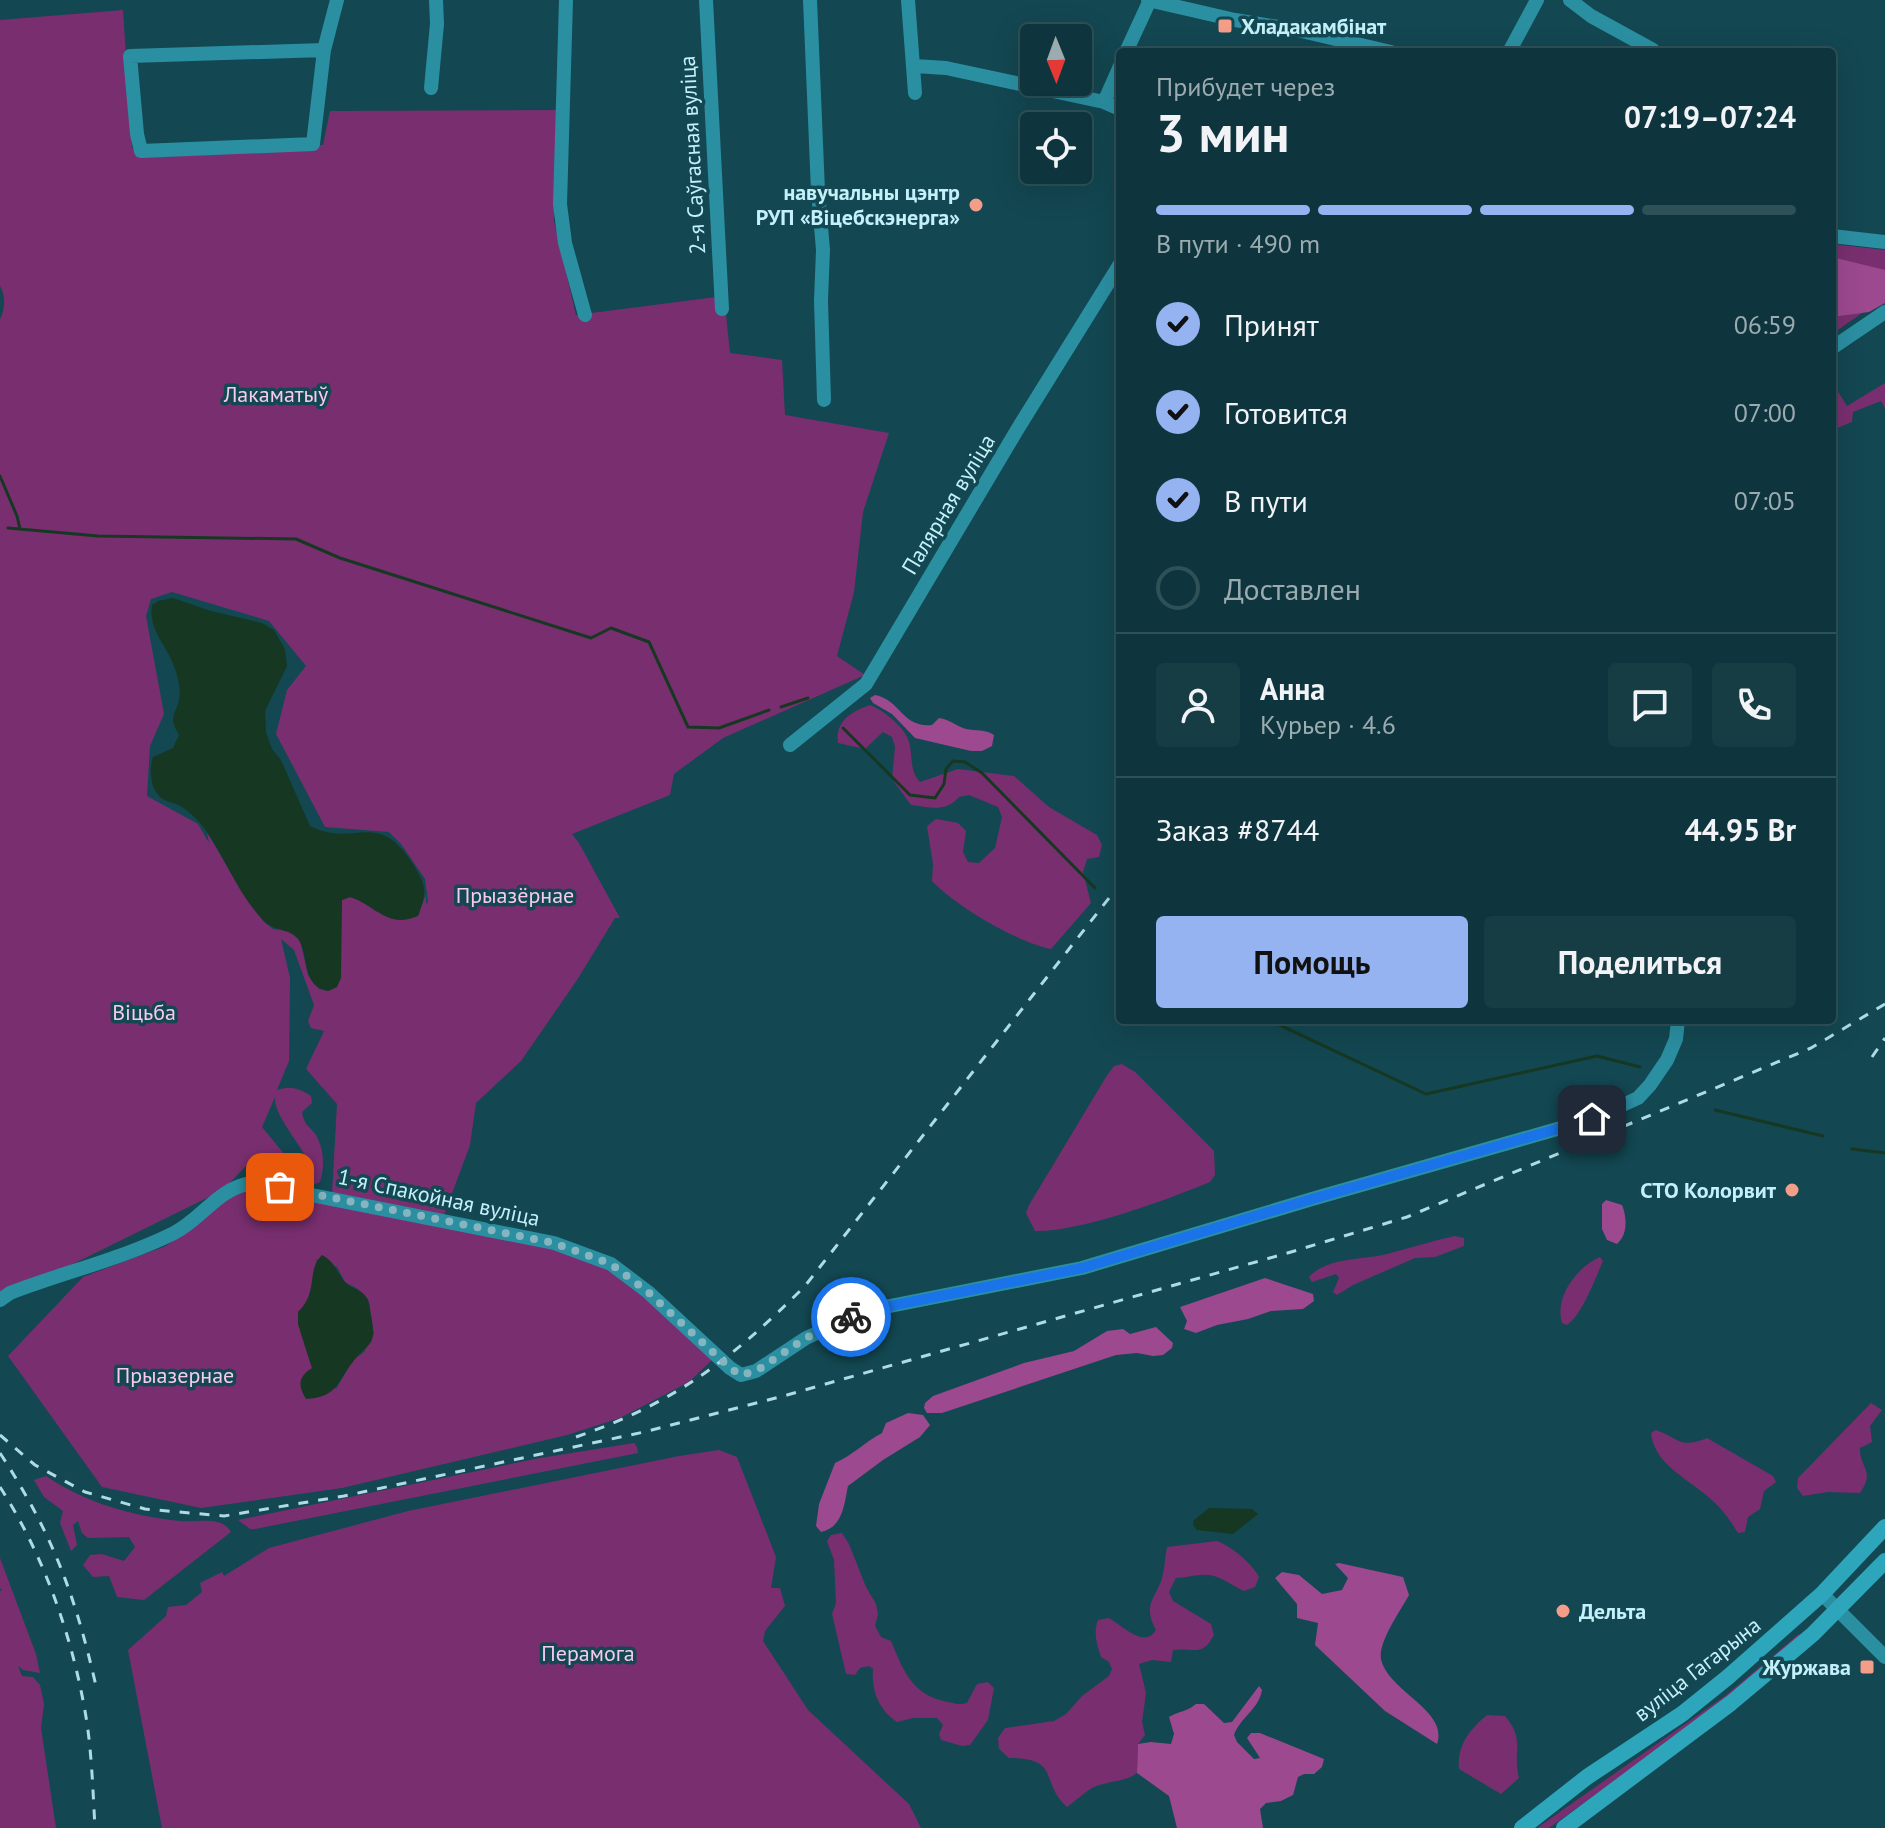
<!DOCTYPE html>
<html lang="ru">
<meta charset="utf-8">
<style>
body{margin:0;font-family:"PT Sans",sans-serif;background:#173d44;color:#f1f3f6;height:100vh;display:flex;flex-direction:column;font-size:30px;white-space:nowrap}
*{box-sizing:border-box;margin:0}
p{font-size:26px;color:#9babb0}
.icon{flex:none;width:44px;height:44px;fill:none;stroke:currentColor;stroke-width:2;stroke-linecap:round;stroke-linejoin:round}
.map{position:relative;flex:1;overflow:hidden}
.sheet{position:absolute;left:1116px;top:48px;width:720px;height:976px;display:flex;flex-direction:column;background:#0e353d;border-radius:8px;box-shadow:0 8px 32px #0002,0 0 0 2px #2e5057}
.sheet>*{flex:none}
.needle{width:52px;rotate:179deg}
.fabs{position:absolute;left:1020px;top:24px;display:grid;gap:16px}
.fabs a{display:grid;place-items:center;width:72px;height:72px;border-radius:8px;background:#0e353d;box-shadow:0 8px 32px #0002,0 0 0 2px #2e5057;font-size:40px}
.pin{position:absolute;display:grid;place-items:center;width:68px;height:68px;color:#fff;margin:-34px;border-radius:16px;box-shadow:0 4px 12px #0006}
.courier{position:absolute;display:grid;place-items:center;width:80px;height:80px;margin:-40px;border:6px solid #1a73e8;border-radius:50%;background:#fff;color:#222;box-shadow:0 2px 10px #0007}
.overview em{font-style:normal;font-weight:700}
.overview div{display:flex;flex-direction:column-reverse}
.overview{display:flex;align-items:center;justify-content:space-between;height:136px;padding:0 40px}
h1{font-size:52px;font-weight:700;line-height:60px}
.bar{display:grid;grid-template-columns:repeat(4,1fr);gap:12px 8px;align-content:center;height:96px;padding:0 40px}
.bar i{height:10px;border-radius:6px;background:#2e5057}
.bar .on{background:#95b2f1}
.bar p{grid-column:span 4}
.line{display:flex;align-items:center;gap:20px;padding:0 40px;border-top:2px solid #2e5057}
.line div{flex:1}
.round{display:grid;place-items:center;flex:none;width:84px;height:84px;border-radius:8px;background:#173d44}
ol{padding:0 40px;list-style:none}
li{display:flex;align-items:center;gap:24px;height:88px}
li p{margin-inline-start:auto}
li .icon{padding:8px;border-radius:50%;background:#95b2f1;color:#111;stroke-width:4}
li:last-child{color:#9babb0}
li i{width:44px;height:44px;border:4px solid #2e5057;border-radius:50%}
.button{display:flex;gap:16px;margin-top:auto;padding:16px 40px}
.button a{flex:1;height:92px;border-radius:8px;background:#95b2f1;color:#111;font-size:32px;font-weight:700;line-height:92px;text-align:center}
.button a+a{background:#173d44;color:#f1f3f6}
.map>svg:first-child{display:block}
</style>
<div class="map">
<svg width="1885" height="1828" viewBox="0 0 1885 1828">
<rect width="100%" height="100%" fill="#134751"/>
<path fill="#792f6f" fill-rule="evenodd" d="M123,10L132,148L146,155L323,145L330,111L558,110L554,221L576,315L724,296L730,353L782,360L785,415L889,433L863,512L854,592L837,656L865,675L723,738L674,774L670,795L572,834L579,843L620,918H615L577,980L521,1061L476,1103L470,1145L444,1215L332,1194L337,1104L306,1069L324,1031L311,1028L308,1021L314,1005L294,950L281,939L290,978L289,1061L277,1090C290,1086 299,1088 311,1096L312,1103L302,1112C305,1127 309,1125 316,1135C324,1149 325,1167 320,1182L313,1185L246,1166L223,1190L0,1300V319C5,310 6,296 0,286V20ZM172,592L269,621L306,666L287,690L276,734L325,827L389,832L401,844L425,879L428,902L426,904V894L418,916L377,912L360,900L350,897L342,900L337,987L328,991L319,989L308,975L300,940L288,931L273,929L263,921L240,889L207,832L209,843L198,824L147,796L150,746L164,714L146,616L151,599ZM275,1097C273,1115 302,1145 309,1164L294,1166L262,1127Z
M1832,244L1885,250V297L1832,334Z
M1832,382L1847,406L1885,383V408L1881,401L1853,412L1852,422L1832,430Z
M870,705C883,710 902,725 908,739C914,755 908,769 920,782L958,769L1014,776L1049,807L1097,835L1102,845L1099,857L1087,859L1083,872L1091,903L1051,949C1016,942 956,906 932,881L933,864L927,826L936,819L958,823L966,831L963,852L968,862L979,863L995,848L1002,817L998,807L969,795L959,797C945,813 930,807 911,805L892,779L895,747L892,737L883,732L865,749L838,743C835,721 851,712 870,705Z
M1122,1064L1135,1072L1214,1151L1215,1175L1210,1182C1166,1200 1081,1232 1035,1231L1026,1213L1029,1205L1106,1077L1114,1066Z
M252,1190L539,1245L599,1264L643,1292L713,1359L689,1382L620,1418L567,1435L342,1488L201,1508L102,1487L8,1356L83,1277L166,1246L236,1192ZM317,1259L337,1267L345,1282L358,1289L368,1299L374,1334L364,1352L353,1360L336,1389L312,1368L301,1334L298,1312L311,1299Z
M1455,1236L1464,1238V1246L1435,1257L1415,1258L1353,1285L1337,1295L1333,1292L1339,1278L1336,1274L1312,1282L1309,1277C1327,1257 1363,1260 1387,1254C1410,1248 1432,1241 1455,1236Z
M1600,1257L1603,1261C1595,1279 1582,1315 1567,1325L1562,1323C1554,1297 1577,1267 1600,1257Z
M1871,1403L1882,1410L1870,1426L1872,1442L1860,1448C1859,1468 1876,1470 1860,1493L1828,1492L1803,1496L1797,1488L1798,1478Z
M1656,1430C1680,1439 1680,1449 1707,1438L1773,1476L1776,1482L1764,1491L1760,1509L1748,1517L1745,1532L1738,1533C1731,1522 1724,1511 1714,1502C1693,1481 1654,1466 1651,1433Z
M634,1443L637,1447L638,1453L255,1529H250L238,1520L540,1458Z
M719,1450L737,1457L776,1557L771,1588H780L785,1606L765,1631L763,1641L808,1710L909,1804L921,1828H162L128,1650L166,1616L168,1607L186,1605L202,1592L200,1583L222,1572L224,1576L269,1548L408,1511L679,1456Z
M46,1476C86,1503 132,1516 180,1521C196,1523 222,1515 231,1532L144,1600L117,1597L109,1576L93,1577L83,1565L90,1555L102,1554L124,1561L135,1547L129,1537L88,1538L82,1533L78,1521L73,1525L77,1545L71,1551L60,1523L63,1511L44,1497L34,1480Z
M842,1533L849,1544L866,1587L876,1604L878,1614L875,1626L881,1637L891,1641C904,1672 912,1695 948,1702C956,1704 960,1705 967,1703L977,1684L988,1682L994,1688L988,1720L970,1745L962,1746L941,1740L939,1734L943,1725L937,1718H913L897,1722C879,1710 871,1691 873,1669L869,1666L860,1668L855,1675L846,1674L832,1614L836,1603L834,1560L827,1541L831,1535Z
M1217,1541C1231,1546 1252,1563 1259,1577L1255,1587L1244,1591C1230,1585 1218,1573 1202,1575C1192,1575 1186,1578 1176,1578L1169,1592L1173,1601L1211,1624L1214,1635C1202,1658 1193,1647 1173,1650L1171,1662L1152,1660L1139,1664L1146,1693L1142,1722L1145,1735L1138,1744L1137,1773C1126,1782 1107,1781 1094,1787C1084,1792 1076,1801 1067,1807C1039,1782 1062,1758 1009,1758L999,1749L998,1738L1005,1728L1054,1721L1066,1714L1082,1696L1109,1676L1112,1669L1109,1662L1101,1657C1097,1645 1093,1633 1098,1620L1109,1618C1123,1626 1144,1649 1156,1630C1141,1602 1158,1598 1163,1574C1165,1565 1165,1556 1167,1547Z
M0,1558L36,1654L40,1673L23,1670L18,1666L22,1676L33,1677L40,1685L44,1704L41,1728L56,1828H0V1591L2,1590L0,1588Z
M1799,1634L1801,1637L1727,1700L1549,1828H1537L1725,1696Z
M1487,1715L1505,1716C1526,1741 1512,1750 1519,1778L1501,1794L1459,1769C1457,1745 1470,1729 1487,1715Z"/>
<path fill="#9c4990" d="M1832,257L1885,270V303L1869,312L1832,317Z
M875,695C901,700 902,728 932,725L939,718C949,719 956,726 966,729C976,731 985,729 994,735L992,746L982,751H971L915,738L892,714L873,703L870,698Z
M1606,1200L1622,1205C1627,1217 1628,1235 1617,1244L1607,1240L1602,1229V1204Z
M1265,1278L1313,1294L1314,1301L1303,1309L1271,1311L1248,1319L1217,1325L1196,1333L1184,1329L1187,1321L1180,1307Z
M1156,1327L1173,1343L1172,1348L1163,1355L1153,1356L1137,1353L1116,1355L942,1413H927L924,1408L925,1403L933,1396L1024,1363L1074,1351L1107,1331L1123,1329L1130,1334Z
M908,1413L923,1415L930,1425L920,1437L883,1460L848,1486C844,1505 843,1527 821,1532L816,1526L819,1504L835,1463C853,1455 865,1442 882,1433L886,1423Z
M1339,1563L1403,1577L1409,1595C1401,1610 1378,1642 1381,1659C1388,1692 1449,1710 1437,1744L1385,1711L1315,1645L1318,1623L1297,1618V1604L1275,1578L1282,1572L1299,1575L1322,1594L1342,1590L1348,1578L1335,1564Z
M1259,1686L1262,1690C1259,1709 1240,1718 1234,1735L1237,1742L1254,1759L1260,1758L1247,1738L1251,1733H1260L1324,1759L1322,1767L1314,1774H1304L1298,1777L1293,1795L1281,1801L1266,1803L1260,1809L1263,1828H1177L1169,1796L1137,1773L1138,1744L1151,1742L1171,1744L1174,1734L1169,1717C1179,1711 1187,1712 1196,1704H1204L1224,1723L1232,1722Z"/>
<path fill="#163822" d="M173,598L211,611L262,623L274,630L285,649L287,666L265,711L266,732L272,749L281,760L310,826C354,849 377,807 413,864C427,887 427,891 418,916C387,929 377,906 350,897L342,900L341,978L337,987L328,991C302,986 309,960 300,942C293,928 274,932 264,921C238,895 226,858 204,828C198,820 186,808 176,804C171,802 164,801 160,797C150,788 149,768 153,757L173,748L179,735C168,717 175,716 179,700C181,691 178,677 175,669C168,646 148,631 152,605L158,601Z
M322,1255C336,1262 336,1273 346,1283C352,1289 361,1289 366,1297C370,1302 370,1309 371,1315C377,1349 369,1340 352,1363C336,1384 337,1397 306,1399C297,1385 299,1376 312,1368L298,1324V1312C319,1292 306,1270 322,1255Z
M1209,1508L1252,1509L1258,1514L1233,1534L1197,1530L1193,1525L1194,1520Z"/>
<g fill="none" stroke-linecap="round" stroke-linejoin="round">
<path stroke="#163822" stroke-width="3" d="M0,476L17,516L20,529
M8,528L98,536L296,539L340,558L591,638L611,628L649,642L688,727L719,728L769,710
M781,707L808,698
M843,728L910,795L935,798L944,784L946,769L953,761L965,762L982,773L1095,888
M1269,1020L1426,1094L1597,1056L1640,1067
M1715,1110L1823,1136
M1852,1149L1885,1153"/>
<path stroke="#2b8fa2" stroke-width="14" d="M566,0L560,204L565,243L585,315
M706,0L722,309
M810,0L818,191L823,250L821,301L824,400
M908,0L915,93
M1148,0L1235,20L1297,30L1391,52
M1570,0L1591,16L1653,50
M324,50L130,56L137,134L141,151L313,144L324,50L337,0
M1126,52L1150,0
M1509,52L1537,0
M915,66L946,68L1104,102L1120,109
M431,88L437,24L436,0
M1104,102L1120,66
M1832,236L1885,242
M1832,348L1885,312
M790,745L866,684L1017,430L1120,264
M0,1300L10,1293C64,1272 122,1259 174,1233C203,1218 217,1189 251,1183L554,1243L611,1264L648,1292L730,1368L741,1375L756,1371L806,1338L852,1317L890,1306L1082,1268L1312,1199L1592,1119L1638,1098L1650,1085L1667,1060L1676,1039L1678,1020
M1822,1594L1885,1657"/>
<path stroke="#2da5bb" stroke-width="16" d="M1522,1828L1587,1777L1682,1714L1728,1677L1822,1594L1885,1527
M1564,1828L1731,1703L1813,1634L1885,1561"/>
<path stroke="#aedbe5" stroke-width="3" stroke-dasharray="10 10" stroke-linecap="butt" d="M1872,1057L1885,1038
M0,1435L35,1465L85,1492L145,1509L224,1516L344,1496L644,1432L787,1395L1291,1252L1407,1217L1811,1048L1885,1004
M576,1437C675,1403 732,1359 805,1286L1120,884
M0,1453C52,1533 75,1594 96,1686
M0,1487C45,1557 74,1641 87,1723C92,1758 93,1793 95,1828"/>
</g>
<g fill="none" stroke-linecap="round" stroke-linejoin="round">
<path stroke="#86b5bf" stroke-width="8" stroke-dasharray="0 14.4" d="M280,1187L554,1243L611,1264L648,1292L730,1368L741,1375L756,1371L806,1338L851,1317"/>
<path stroke="#1a73e8" stroke-width="10" d="M851,1317L890,1306L1082,1268L1312,1199L1592,1119"/>
</g>
<g fill="#f49e8a" stroke="#134751" stroke-width="3">
<rect x="1217" y="18" width="16" height="16" rx="4"/>
<circle cx="976" cy="205" r="8"/>
<circle cx="1792" cy="1190" r="8"/>
<circle cx="1563" cy="1611" r="8"/>
<rect x="1859" y="1659" width="16" height="16" rx="4"/>
</g>
<g text-anchor="middle" stroke-width="7" stroke-linejoin="round" paint-order="stroke">
<g font-size="22" font-weight="bold" fill="#c4f0fa" stroke="#134751" text-anchor="end">
<text x="1241" y="34" text-anchor="start">Хладакамбінат</text>
<text x="960" y="200">навучальны цэнтр<tspan x="960" dy="25">РУП «Віцебскэнерга»</tspan></text>
<text x="1776" y="1198">СТО Колорвит</text>
<text x="1579" y="1619" text-anchor="start">Дельта</text>
<text x="1851" y="1675">Журжава</text>
</g>
<g font-size="22" fill="#c4f0fa" stroke="#134751">
<text transform="translate(692 155) rotate(-93)" y="8">2-я Саўгасная вуліца</text>
<text transform="translate(948 504) rotate(-59)" y="8">Палярная вуліца</text>
<text transform="translate(439 1197) rotate(12)" y="8">1-я Спакойная вуліца</text>
<text transform="translate(1697 1669) rotate(-38)" y="8">вуліца Гагарына</text>
</g>
<g font-size="22" fill="#f8caee" stroke="#134751">
<text x="276" y="402">Лакаматыў</text>
<text x="515" y="903">Прыазёрнае</text>
<text x="144" y="1020">Віцьба</text>
<text x="175" y="1383">Прыазернае</text>
<text x="588" y="1661">Перамога</text>
</g>
</g>
</svg>
<div class="fabs">
<a><svg class="needle" viewBox="-14 -14 28 28"><path d="M0-13l5 13h-10z" fill="#e53935"/><path d="M0 13l5-13h-10z" fill="#9babb0"/></svg></a>
<a><svg class="icon" aria-label="locate" viewBox="0 0 24 24"><circle cx="12" cy="12" r="6"/><path d="M12 2v4M12 18v4M2 12h4M18 12h4"/></svg></a>
</div>
<div class="pin" style="left:280px;top:1187px;background:#ea580c"><svg class="icon" aria-label="bag" viewBox="0 0 24 24"><path d="M5 8h14l-1 12H6zM9 8a3 3 0 0 1 6 0"/></svg></div>
<div class="pin" style="left:1592px;top:1119px;background:#1f2937"><svg class="icon" aria-label="home" viewBox="0 0 24 24"><path d="M3 11l9-7 9 7M6 9v11h12V9"/></svg></div>
<div class="courier" style="left:851px;top:1317px"><svg class="icon" aria-label="bike" viewBox="0 0 24 24"><circle cx="6" cy="16" r="4"/><circle cx="18" cy="16" r="4"/><path d="M6 16l4-8h5l3 8M10 8l3 8H6M13 5h3"/></svg></div>
<section class="sheet">
<div class="overview"><div><h1>3 мин</h1><p>Прибудет через</p></div><em>07:19–07:24</em></div>
<div class="bar"><i class="on"></i><i class="on"></i><i class="on"></i><i></i><p>В пути · 490 m</p></div>
<ol>
<li><svg class="icon" aria-label="check" viewBox="0 0 24 24"><path d="M5 12l5 5 9-10"/></svg>Принят<p>06:59</p></li>
<li><svg class="icon" aria-label="check" viewBox="0 0 24 24"><path d="M5 12l5 5 9-10"/></svg>Готовится<p>07:00</p></li>
<li><svg class="icon" aria-label="check" viewBox="0 0 24 24"><path d="M5 12l5 5 9-10"/></svg>В пути<p>07:05</p></li>
<li><i></i>Доставлен</li>
</ol>
<div class="line" style="height:144px"><a class="round"><svg class="icon" aria-label="person" viewBox="0 0 24 24"><circle cx="12" cy="8" r="4"/><path d="M4 21q1-7 8-7t8 7"/></svg></a><div><b>Анна</b><p>Курьер · 4.6</p></div><a class="round"><svg class="icon" aria-label="chat" viewBox="0 0 24 24"><path d="M4 5h16v11H9l-5 4z"/></svg></a><a class="round"><svg class="icon" aria-label="phone" viewBox="0 0 24 24"><path d="M5 4h4l2 5-3 2q2 4 5 5l2-3 5 2v4C11 20 4 13 5 4z"/></svg></a></div>
<div class="line" style="height:104px"><div>Заказ #8744</div><b>44.95 Br</b></div>
<div class="button"><a>Помощь</a><a>Поделиться</a></div>
</section>
</div>
